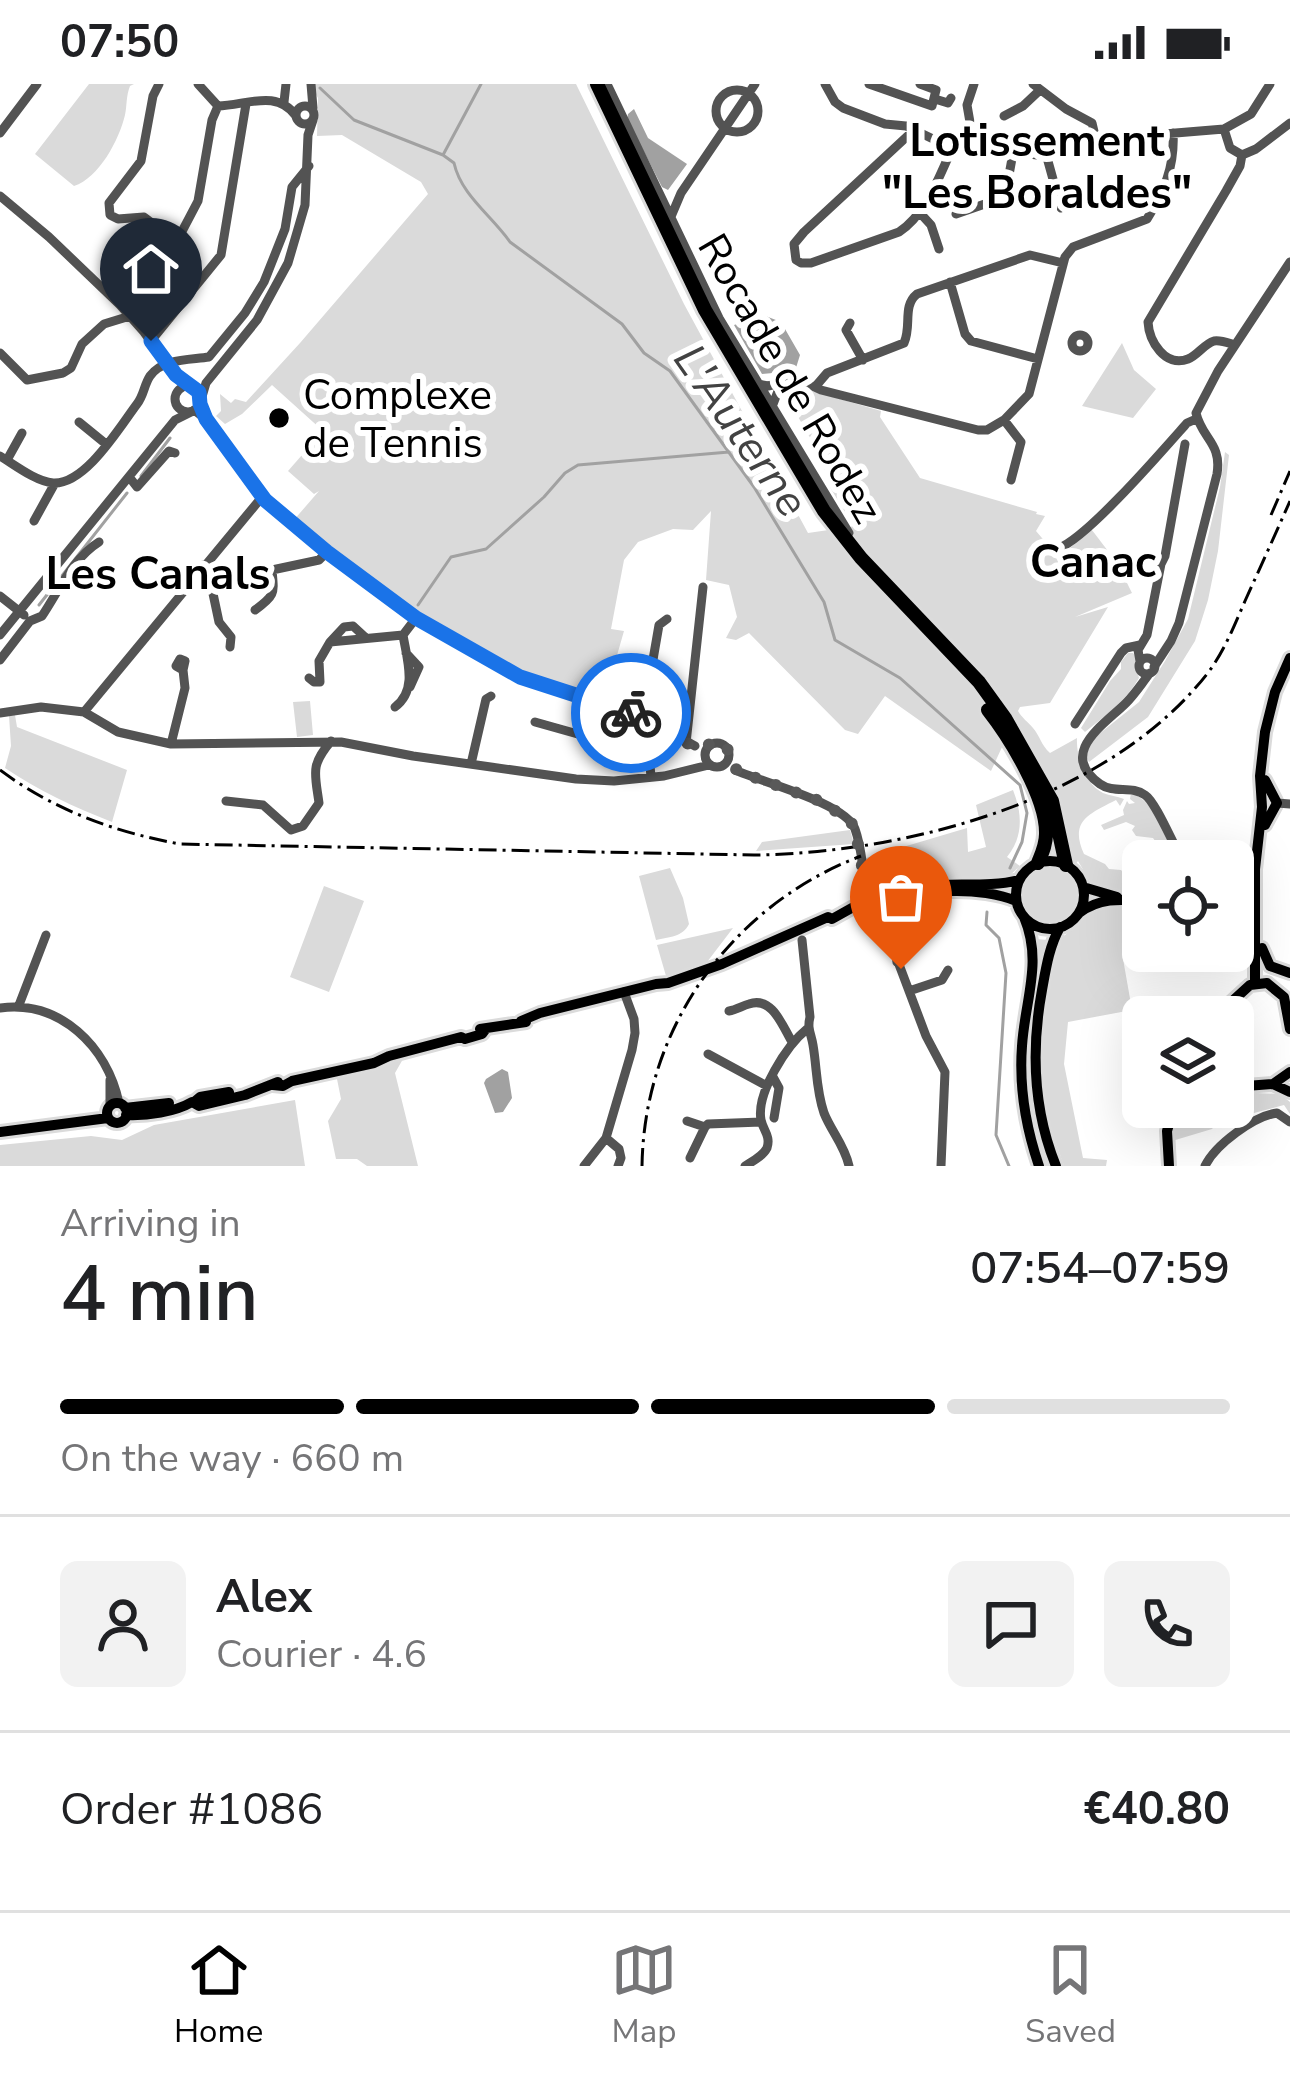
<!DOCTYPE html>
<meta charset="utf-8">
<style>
body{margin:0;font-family:"Nunito Sans",sans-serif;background:#f2f2f2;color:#202124;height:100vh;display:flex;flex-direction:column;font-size:45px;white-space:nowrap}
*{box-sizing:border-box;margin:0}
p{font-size:39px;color:#757577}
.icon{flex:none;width:66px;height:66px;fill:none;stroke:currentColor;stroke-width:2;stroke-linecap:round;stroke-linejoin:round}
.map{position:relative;height:1082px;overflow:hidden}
.drawer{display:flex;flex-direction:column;background:#fff;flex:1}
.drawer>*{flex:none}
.buttons{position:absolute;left:1122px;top:756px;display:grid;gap:24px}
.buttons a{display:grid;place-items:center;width:132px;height:132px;border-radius:18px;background:#fff;box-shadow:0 12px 48px #0002;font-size:60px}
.pin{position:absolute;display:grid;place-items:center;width:102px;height:102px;color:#fff;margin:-123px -51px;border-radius:50% 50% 50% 0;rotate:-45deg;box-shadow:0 0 12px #0007}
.pin .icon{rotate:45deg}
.courier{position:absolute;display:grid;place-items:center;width:120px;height:120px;margin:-60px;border:9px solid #1a73e8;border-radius:50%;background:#fff;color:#222;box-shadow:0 3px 15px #0007}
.overview em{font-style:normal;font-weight:600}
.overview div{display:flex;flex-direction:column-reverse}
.overview{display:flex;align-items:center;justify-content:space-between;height:204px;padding:0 60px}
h1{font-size:78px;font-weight:600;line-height:90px}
.bar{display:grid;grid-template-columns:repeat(4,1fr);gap:18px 12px;align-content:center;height:144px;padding:0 60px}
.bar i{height:15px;border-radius:9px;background:#e0e0e0}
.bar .on{background:#000}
.bar p{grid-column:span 4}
.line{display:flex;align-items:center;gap:30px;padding:0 60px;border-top:3px solid #e0e0e0}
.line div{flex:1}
.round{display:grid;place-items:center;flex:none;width:126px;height:126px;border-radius:18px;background:#f2f2f2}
.status{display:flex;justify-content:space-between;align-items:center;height:84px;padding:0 60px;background:#fff;direction:ltr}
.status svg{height:33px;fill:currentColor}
.tabs{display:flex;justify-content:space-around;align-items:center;height:168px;border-top:3px solid #e0e0e0;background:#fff;font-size:33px;color:#757577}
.tabs a{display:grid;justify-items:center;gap:6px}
.tabs .on{color:#000}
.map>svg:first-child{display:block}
</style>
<div class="status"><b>07:50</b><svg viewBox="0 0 49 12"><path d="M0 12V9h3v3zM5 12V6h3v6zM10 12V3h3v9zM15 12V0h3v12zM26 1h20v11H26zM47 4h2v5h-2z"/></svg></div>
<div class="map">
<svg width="1290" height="1082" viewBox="0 0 1290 1082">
<rect width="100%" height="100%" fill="#fff"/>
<path fill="#dadada" d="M89,0H134L130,2C126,12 127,21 125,31C119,56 99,94 74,102L35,70Z
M310,0H576L684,220L808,449L856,442L853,441L831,405L820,371L793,324L787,311L788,304L792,301L881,327L880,333L920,394L1037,428L1036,430L1045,432L1036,447L1059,474L1091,445C1110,469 1119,481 1132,509L1075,533L1108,523L1050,619L1020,623L1018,627C1022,634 1028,638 1033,644C1040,652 1041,661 1050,669L1077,654C1076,673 1085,700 1103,709C1110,712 1117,712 1124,715L1120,722L1116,716C1089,730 1069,737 1084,770L1105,780L1109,785L1121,786L1124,789L1143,779V810C1127,814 1108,806 1092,801L1078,777L1075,781L1072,779L1037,673L1014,637L991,687L885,612L858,650L845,646L749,549L736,556L726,554L737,533L729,501L706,496L711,427L693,446L673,445L638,458L624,476L611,545L624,547L605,613C576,603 544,597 517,584C437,547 361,492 293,437L319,407L314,410L288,387L323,347L272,301L242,330L225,340L216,332L221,327L220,310L231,319L235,315L246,318L300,259L428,110L421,98L342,51L317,52L318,14Z
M1122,259L1134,286L1156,305L1133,334L1082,322Z
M1225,368L1229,371L1218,467L1208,516L1195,557L1148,633L1089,678L1085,670L1094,654L1139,618L1165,577L1188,535L1220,403Z
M1128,569H1133L1138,574L1136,583L1139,594C1126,617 1105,632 1085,648L1081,644L1110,597L1121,585V578Z
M310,617L313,651L297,653L293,618Z
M15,631L17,643L127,686L112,738C74,723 39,707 5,684L11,662L9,632Z
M1013,706C1022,729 1024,752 1007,773L1020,782L1007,794L891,804L868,796L866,774L967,744L968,768L986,763L976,721Z
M1131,709C1156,718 1163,748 1175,771L1164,769L1153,754L1136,752L1132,746L1135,742L1126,738L1104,746L1101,741L1124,731L1123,726L1127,717L1129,720L1135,719L1130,715Z
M850,746L854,760L756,767L762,758Z
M1020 811a29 29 0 1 1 58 0a29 29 0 1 1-58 0Z
M670,784L683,814L689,840C683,853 669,853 656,856L639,792Z
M324,802L364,817L329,908L290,893Z
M1115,820L1143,823V846L1128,855L1122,869L1132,926L1068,938L1064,980L1083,1074L1107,1076L1106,1082H1064L1045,1028L1041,971L1043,940L1055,871L1060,856L1089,828L1104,821Z
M733,844L704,882L666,892L657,861Z
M1035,855L1048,856C1032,937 1020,1003 1051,1082H1043C1031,1038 1024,996 1026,950C1028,918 1042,887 1035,855Z
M400,974L403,975L395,989L418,1082H367L357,1075H336L328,1037L341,1015L336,990Z
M1256,1009L1280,1010L1290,1018V1030L1284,1021L1254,1029L1233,1020V1010Z
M295,1016L305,1082H0V1061L91,1052L122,1056L154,1041Z
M1180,1023H1230L1212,1045L1172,1057L1176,1029Z"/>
<path fill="#a1a1a1" d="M634,25L648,54L687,80L668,106L662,103L627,35L628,30Z
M763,231L781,238L800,271L795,287L762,290L734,241Z
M502,985L508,988L512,1014L503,1028L495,1029L484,999L486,995Z"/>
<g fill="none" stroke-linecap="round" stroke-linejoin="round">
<path stroke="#a1a1a1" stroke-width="3" d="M320,4L354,36L443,71L454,79C461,111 492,132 510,158L622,240L644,269L670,287L754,403L824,518L835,556L900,594L1020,701L1027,729L1022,758L1010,784
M443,71L481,0
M141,392L170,354
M39,521L127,409
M418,521L451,473L486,465L544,413L565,389L578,381L729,368
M987,828L986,841L999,854L1006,889L996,1051L1009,1082"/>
<g stroke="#dbdbdb" stroke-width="16">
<path id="major" d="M1265,741L1277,719L1265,696
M1016 811a34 34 0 1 1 68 0a34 34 0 1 1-68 0Z
M1083,803L1117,813
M866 820a10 10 0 1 1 20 0a10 10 0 1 1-20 0Z
M884,814C924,791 975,807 1019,796
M885,825C912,802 985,803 1016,817
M1079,829C1099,814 1119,815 1143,817
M1024,833C1043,878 1025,915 1022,962C1019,1002 1026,1044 1039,1082
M1233,837L1245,835L1254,824
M1233,845L1247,854L1251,869
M1262,864L1270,882L1290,889
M1255,899V785L1262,723L1260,692L1265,648L1275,608L1290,574
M1267,899L1284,913L1290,945
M1215,933L1250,901L1267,899
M521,937L540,929L656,900L668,899L722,880L828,833L832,835L866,816
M480,945L526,938
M1273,1000L1290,988
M273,1001L283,1002L292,997L374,979L389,972L461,953L465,955L482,950L485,946
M1233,1003L1273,1000L1290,1008
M194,1018L200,1013L229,1008
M107 1029a10 10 0 1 1 20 0a10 10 0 1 1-20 0Z
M125,1024L169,1019
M126,1031C147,1032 175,1028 192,1018L199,1022L245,1011L278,998
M0,1048L108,1034
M1056,1082C1033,1025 1031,966 1042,906C1046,884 1049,863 1060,843
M1169,1082L1167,1047L1174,1023"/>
</g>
<g stroke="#dbdbdb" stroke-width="20">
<path id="highway" d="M597,0L705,226L824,427L861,474L979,598L1005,634L1052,717L1066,781
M988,626C1010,654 1047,714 1046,750C1046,761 1042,769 1038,779"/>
</g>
<path stroke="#535353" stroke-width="9" d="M159,0L153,12L141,77L109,119L110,131L118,135L144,133L176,157
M198,0L218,22C247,21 277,5 296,32
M311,0L313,24
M607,0L719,234L849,449
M825,0L835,18L843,24L885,40L906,42L958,67L997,66L1037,71L1103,55L1224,45L1251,30L1270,0
M869,0L932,22L936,6L920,0
M974,0L967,21L975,67
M1033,0L1066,25L1092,39L1096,56
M716 27a21 21 0 1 1 42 0a21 21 0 1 1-42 0Z
M935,15L948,19L951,14
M284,18L286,0
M296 31a9 9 0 1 1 18 0a9 9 0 1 1-18 0Z
M1004,32L1023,22L1040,6
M1224,45L1230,64L1242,71
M914,46L804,148L794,160L796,176L801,179H811L899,148C927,129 938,94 952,65
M0,49L37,0
M1046,70L1061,124
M0,112L49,153L120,221L144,248L175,291L188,302
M920,129L931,141L939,165
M956,130L1005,113L1013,69
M670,135L681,109L755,0
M950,198L965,250L971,257L1038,275
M850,239L846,246L863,276
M1072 259a8 8 0 1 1 16 0a8 8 0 1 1-16 0Z
M151,257L221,171L246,20
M1235,261C1228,259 1222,256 1214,257C1204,260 1198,271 1188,275C1165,284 1149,257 1148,238L1226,107L1240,82L1242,71L1256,65L1290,39
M0,269L27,296L63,289L71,284L82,260L104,240L130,232L157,195L198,117L212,36L218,22
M781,299L797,295L821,306L978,346H987L1004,336L1029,310L1065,173L1073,163L1147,135C1164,108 1175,82 1173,49
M758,300L768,302L781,299L772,323
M175 315a13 13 0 1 1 26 0a13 13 0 1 1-26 0Z
M815,303L827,289L904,259C912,242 902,222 917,210L1030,171L1063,179
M201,316L206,299L257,236L288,179L305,121L308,51L313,36
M194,326L207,336L265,416L327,468L416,534L520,594L637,631L695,662
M1004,336L1021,358L1011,396
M79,338L106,360
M0,372C15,381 35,397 53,399C85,401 119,344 137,320C144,311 144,301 150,292C163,274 190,276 209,273L245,229L264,198L285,145L292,103L309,82
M7,376L22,349
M130,394L137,403L169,367L175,369
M34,437L55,399
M1059,464C1088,453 1163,366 1187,339L1196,335
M203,481L208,486L219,538L231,553L230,563
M0,512L24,531
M255,526C276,511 274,509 272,486L319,476L327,468
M0,551L175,336L191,328
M330,558L344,543L353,542L366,554
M406,569L419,583L410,603
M1139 582a8 8 0 1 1 16 0a8 8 0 1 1-16 0Z
M0,576L30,537L42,532C59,507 72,475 99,458
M1140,577L1138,566L1147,551L1161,480L1165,472L1185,360
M1154,583L1171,557L1179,539L1217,390C1222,359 1202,355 1196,329L1218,287L1290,178
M1150,589C1142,599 1135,610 1126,619C1104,641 1057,669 1100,700C1114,710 1132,701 1145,711C1156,718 1174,763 1183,777
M309,594L314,598H320L319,577L330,558L403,551L416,534
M395,623C418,606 407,576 403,551
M84,628L262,413
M0,629L41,623L84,628L118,648L171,660L341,658L413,672L576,695L614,697L664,692L709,681
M637,631L646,616L659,541L667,535
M535,638L649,670L651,693
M1075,640L1121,569L1126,564L1140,561
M705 671a12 12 0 1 1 24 0a12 12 0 1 1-24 0Z
M686,659L703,503
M171,660L185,604L183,586L185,577L180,575L176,582L183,586
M471,680L486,615L491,612
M735,686C761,698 846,719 855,745C863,767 862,791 869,812
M226,717L263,721L291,746L303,742L319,719C315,689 310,682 331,657
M1277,719L1290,720
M883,827V838L926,952L945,988L941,1082
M802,856L810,933C807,945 811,949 813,961C817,984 816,1006 824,1029C831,1047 845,1062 849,1082
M909,907L942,896L948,886
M19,921L46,851
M0,924C60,916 107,962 119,1019
M729,927C736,926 742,922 749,920C772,912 782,941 792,958
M708,970L767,1002
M773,993L779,1004L774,1034
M110,996V1021
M687,1037L705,1043L708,1040L761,1038
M606,1054L619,1065L621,1074L618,1082
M690,1074L705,1043
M584,1082L606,1054L632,966L635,949L634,935L624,908
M745,1082C753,1077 763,1072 767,1064C771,1052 763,1046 761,1036C756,1009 787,961 807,945
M1205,1082C1215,1061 1254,1032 1277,1029L1290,1038"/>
<use href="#major" stroke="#000" stroke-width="10"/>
<use href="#highway" stroke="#000" stroke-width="14"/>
<path stroke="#000" stroke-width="3" stroke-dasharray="18 6 3 6" stroke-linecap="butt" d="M1271,431L1290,387
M0,686C54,726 114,748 180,760L754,771C908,769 1108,716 1207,590C1224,568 1234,542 1245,517C1260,484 1275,451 1290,417
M642,1082C644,943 732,821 861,772"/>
</g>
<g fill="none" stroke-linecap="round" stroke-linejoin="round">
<path stroke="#595959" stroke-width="12" stroke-dasharray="0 21.6" d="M631,629L654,638L686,659L695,662L721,659L727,664L737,687L817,716L849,735L855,745L865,798L885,816L883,835L901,885"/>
<path stroke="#1a73e8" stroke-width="15" d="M151,257L176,291L199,308L200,320L206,335L265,416L327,468L416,534L520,593L631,629"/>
</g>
<circle fill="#000" stroke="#fff" stroke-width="4.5" cx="279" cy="334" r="12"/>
<g text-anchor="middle" stroke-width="12" stroke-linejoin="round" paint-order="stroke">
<g font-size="42" fill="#000" stroke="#fff">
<text transform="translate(791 294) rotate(60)" y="15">Rocade de Rodez</text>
</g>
<g font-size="42" fill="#000" stroke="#fff" text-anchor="start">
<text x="303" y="325">Complexe<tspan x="303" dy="48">de Tennis</tspan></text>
</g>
<g font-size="45" font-weight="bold" fill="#000" stroke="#fff">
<text x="1037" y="72">Lotissement<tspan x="1037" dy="52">"Les Boraldes"</tspan></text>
<text x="1093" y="493">Canac</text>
<text x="158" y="505">Les Canals</text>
</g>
<g font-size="45" font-style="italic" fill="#424242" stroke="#fff">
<text transform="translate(742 346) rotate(55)" y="16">L'Auterne</text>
</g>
</g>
</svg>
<div class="buttons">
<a><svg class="icon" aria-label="locate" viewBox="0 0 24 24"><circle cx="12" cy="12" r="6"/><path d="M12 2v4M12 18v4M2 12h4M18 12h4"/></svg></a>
<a><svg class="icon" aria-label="layers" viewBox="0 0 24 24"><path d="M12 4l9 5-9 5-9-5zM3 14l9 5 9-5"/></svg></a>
</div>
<div class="pin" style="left:901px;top:885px;background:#ea580c"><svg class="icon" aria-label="bag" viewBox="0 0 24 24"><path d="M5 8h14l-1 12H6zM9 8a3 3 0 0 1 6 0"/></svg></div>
<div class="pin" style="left:151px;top:257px;background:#1f2937"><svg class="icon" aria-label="home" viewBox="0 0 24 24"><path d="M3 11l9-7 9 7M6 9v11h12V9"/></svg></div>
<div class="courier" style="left:631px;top:629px"><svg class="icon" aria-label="bike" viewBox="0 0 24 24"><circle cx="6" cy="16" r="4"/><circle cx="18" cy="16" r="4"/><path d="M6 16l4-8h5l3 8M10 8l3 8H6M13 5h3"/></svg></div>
</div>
<section class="drawer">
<div class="overview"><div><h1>4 min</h1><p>Arriving in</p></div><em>07:54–07:59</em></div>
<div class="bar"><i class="on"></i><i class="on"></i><i class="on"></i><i></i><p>On the way · 660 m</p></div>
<div class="line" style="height:216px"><a class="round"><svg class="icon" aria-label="person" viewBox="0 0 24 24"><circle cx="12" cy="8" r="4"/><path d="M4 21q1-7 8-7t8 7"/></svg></a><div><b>Alex</b><p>Courier · 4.6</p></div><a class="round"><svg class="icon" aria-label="chat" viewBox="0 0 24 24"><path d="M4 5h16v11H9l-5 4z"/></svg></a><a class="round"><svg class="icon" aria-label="phone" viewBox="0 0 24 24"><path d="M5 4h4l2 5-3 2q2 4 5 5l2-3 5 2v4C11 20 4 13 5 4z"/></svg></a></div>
<div class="line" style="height:156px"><div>Order #1086</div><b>€40.80</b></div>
</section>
<nav class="tabs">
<a class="on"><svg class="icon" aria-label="home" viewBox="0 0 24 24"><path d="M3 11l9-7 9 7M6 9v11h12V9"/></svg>Home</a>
<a><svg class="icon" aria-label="map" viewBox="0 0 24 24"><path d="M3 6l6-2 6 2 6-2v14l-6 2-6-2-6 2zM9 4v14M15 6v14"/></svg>Map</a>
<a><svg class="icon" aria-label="saved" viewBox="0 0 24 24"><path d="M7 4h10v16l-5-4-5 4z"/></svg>Saved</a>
</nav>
